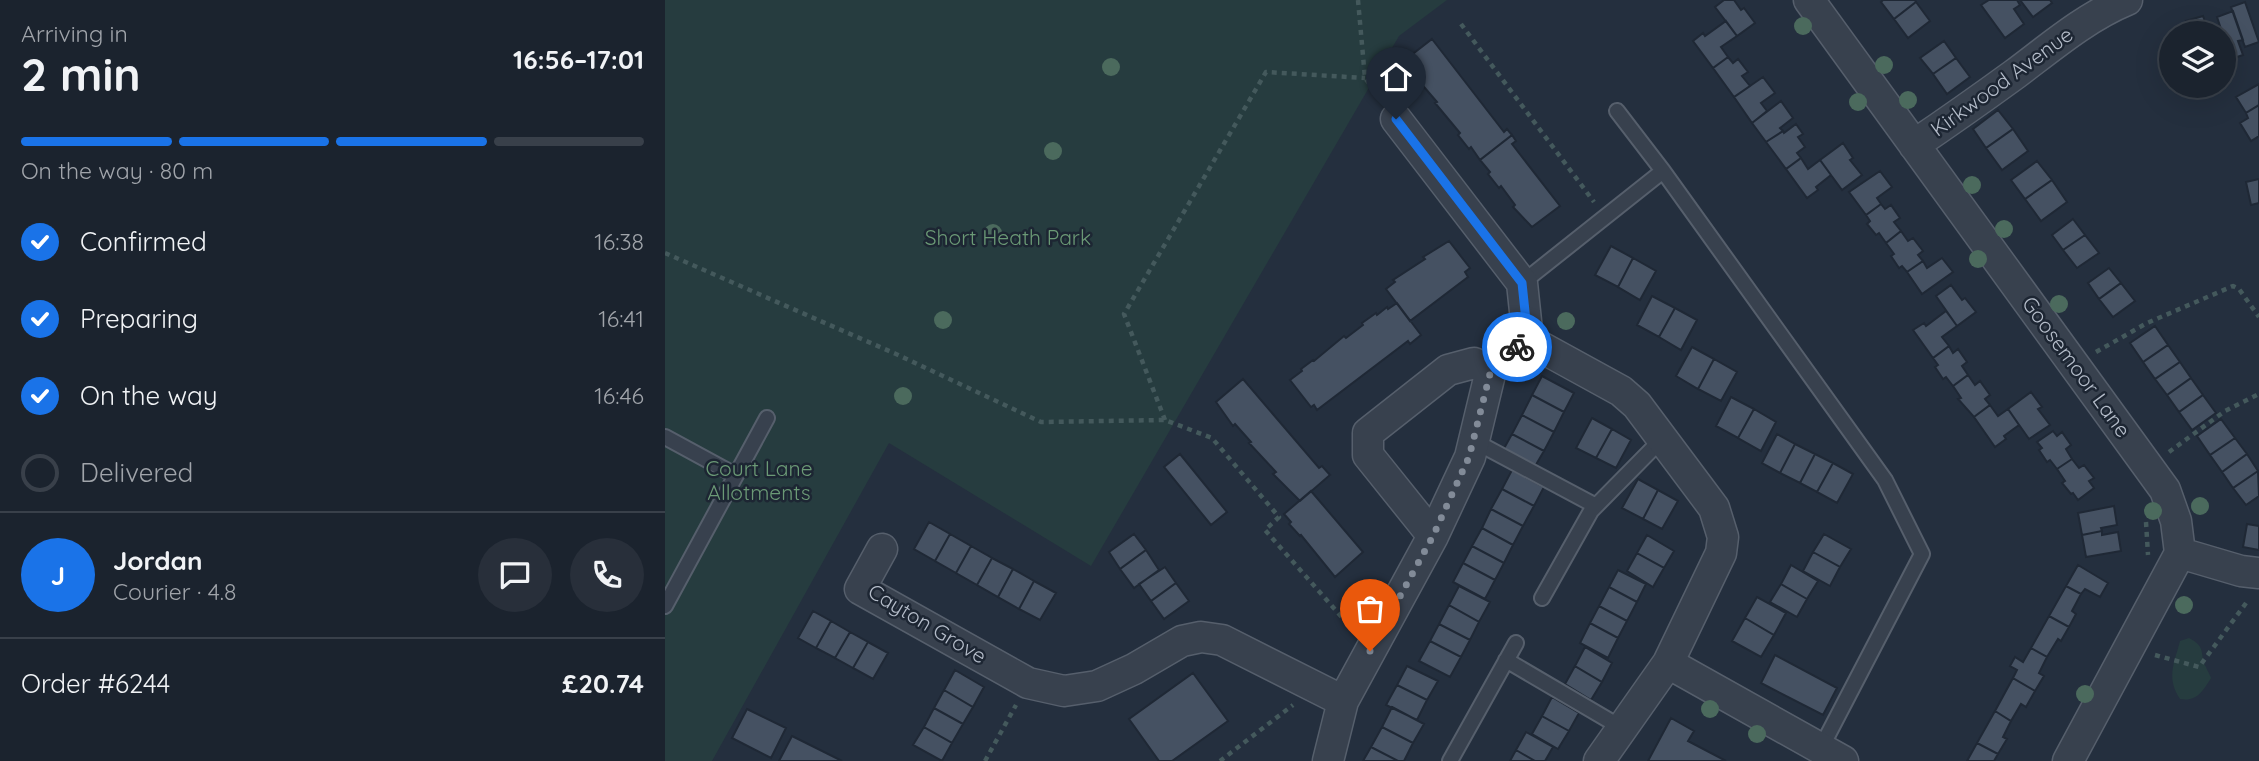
<!DOCTYPE html>
<meta charset="utf-8">
<style>
body{margin:0;font-family:Quicksand,sans-serif;background:#282f3a;color:#f1f3f6;height:100vh;display:flex;flex-direction:column;font-size:26px;white-space:nowrap}
*{box-sizing:border-box;margin:0}
p{font-size:23px;color:#a0a4aa}
.icon{flex:none;width:38px;height:38px;fill:none;stroke:currentColor;stroke-width:2;stroke-linecap:round;stroke-linejoin:round}
.map{position:relative;flex:1;overflow:hidden}
.panel{display:flex;flex-direction:column;background:#1b232e;width:665px}
.panel>*{flex:none}
.buttons{position:absolute;left:1494px;top:21px;display:grid;gap:14px}
.buttons a{display:grid;place-items:center;width:77px;height:77px;border-radius:50%;background:#1b232e;box-shadow:0 7px 28px #0002,0 0 0 2px #39404a;font-size:35px}
.pin{position:absolute;display:grid;place-items:center;width:60px;height:60px;color:#fff;margin:-72px -30px;border-radius:50% 50% 50% 0;rotate:-45deg;box-shadow:0 0 7px #0007}
.pin .icon{rotate:45deg}
.courier{position:absolute;display:grid;place-items:center;width:70px;height:70px;margin:-35px;border:5px solid #1a73e8;border-radius:50%;background:#fff;color:#222;box-shadow:0 2px 9px #0007}
.overview em{font-style:normal;font-weight:700}
.overview div{display:flex;flex-direction:column-reverse}
.overview{display:flex;align-items:center;justify-content:space-between;height:119px;padding:0 21px}
h1{font-size:46px;font-weight:700;line-height:52px}
.bar{display:grid;grid-template-columns:repeat(4,1fr);gap:10px 7px;align-content:center;height:84px;padding:0 21px}
.bar i{height:9px;border-radius:5px;background:#39404a}
.bar .selected{background:#1a73e8}
.bar p{grid-column:span 4}
.line{display:flex;align-items:center;gap:18px;padding:0 21px;border-top:2px solid #39404a}
.line div{flex:1}
.round{display:grid;place-items:center;flex:none;width:74px;height:74px;border-radius:37px;background:#282f3a}
ol{padding:0 21px;list-style:none}
li{display:flex;align-items:center;gap:21px;height:77px}
li p{margin-inline-start:auto}
li .icon{padding:7px;border-radius:50%;background:#1a73e8;color:#fff;stroke-width:4}
li:last-child{color:#a0a4aa}
li i{width:38px;height:38px;border:4px solid #39404a;border-radius:50%}
main{display:flex;flex:1;min-height:0}
.map>svg:first-child{display:block}
</style>
<main>
<section class="panel">
<div class="overview"><div><h1>2 min</h1><p>Arriving in</p></div><em>16:56–17:01</em></div>
<div class="bar"><i class="selected"></i><i class="selected"></i><i class="selected"></i><i></i><p>On the way · 80 m</p></div>
<ol>
<li><svg class="icon" aria-label="check" viewBox="0 0 24 24"><path d="M5 12l5 5 9-10"/></svg>Confirmed<p>16:38</p></li>
<li><svg class="icon" aria-label="check" viewBox="0 0 24 24"><path d="M5 12l5 5 9-10"/></svg>Preparing<p>16:41</p></li>
<li><svg class="icon" aria-label="check" viewBox="0 0 24 24"><path d="M5 12l5 5 9-10"/></svg>On the way<p>16:46</p></li>
<li><i></i>Delivered</li>
</ol>
<div class="line" style="height:126px"><b class="round" style="background:#1a73e8;color:#fff">J</b><div><b>Jordan</b><p>Courier · 4.8</p></div><a class="round"><svg class="icon" aria-label="chat" viewBox="0 0 24 24"><path d="M4 5h16v11H9l-5 4z"/></svg></a><a class="round"><svg class="icon" aria-label="phone" viewBox="0 0 24 24"><path d="M5 4h4l2 5-3 2q2 4 5 5l2-3 5 2v4C11 20 4 13 5 4z"/></svg></a></div>
<div class="line" style="height:91px"><div>Order #6244</div><b>£20.74</b></div>
</section>
<div class="map">
<svg width="1594" height="761" viewBox="0 0 1594 761">
<rect width="100%" height="100%" fill="#242f3e"/>
<path fill="#263c3f" d="M0,0H782L734,36L426,566L224,443L47,761H0Z
M1524,638C1542,647 1534,654 1541,667C1542,671 1545,674 1546,678C1538,691 1532,702 1515,699C1501,678 1509,664 1515,641Z"/>
<path fill="#455162" stroke="#1f2835" stroke-width="2" d="M1059,0H1069L1076,10L1079,8L1090,23L1072,36L1050,7Z
M1218,0H1250L1251,2L1229,19L1216,2Z
M1324,0H1352L1355,5L1349,9L1359,24L1340,38L1316,5Z
M1355,0H1385L1387,3L1368,17Z
M1251,2L1265,21L1243,38L1229,19Z
M1580,2L1594,42L1580,47L1566,7Z
M1568,11L1578,40L1573,41L1578,55L1566,59L1552,17Z
M1538,16L1544,33H1525L1521,21Z
M1061,21L1072,36L1056,47L1063,57L1048,68L1028,41L1038,33L1040,36Z
M767,39L839,132L842,129L847,135L815,160L806,147L804,149L793,135L795,133L770,103L772,102L747,73L749,72L740,60Z
M1279,41L1291,58L1268,74L1255,58Z
M1063,57L1068,63L1073,59L1083,72L1077,76L1085,86L1069,97L1048,68Z
M1291,58L1305,77L1282,94L1268,74Z
M1098,77L1110,93L1096,103L1102,111L1087,123L1069,97Z
M1594,84V105L1581,113L1571,97Z
M1116,101L1128,118L1115,128L1118,131L1101,142L1087,123Z
M1594,105V136L1586,141L1575,123L1583,118L1581,113Z
M1333,110L1348,129L1321,148L1308,129Z
M1131,124L1138,134L1133,137L1140,147L1132,153L1136,158L1121,169L1101,142L1118,131L1119,133Z
M1348,129L1363,151L1337,170L1321,148Z
M847,135L851,141L847,144L895,206L867,227L848,207L850,205L836,186L834,188L823,174L825,172L815,160Z
M1178,143L1188,158L1185,160L1197,175L1177,190L1155,160Z
M1136,158L1143,169L1155,160L1166,175L1151,187L1153,190L1142,198L1121,169Z
M1372,161L1387,180L1360,199L1346,180Z
M1215,171L1227,187L1212,198L1216,204L1201,215L1184,192Z
M1594,179V203L1586,205L1581,182Z
M1387,180L1402,202L1376,221L1360,199Z
M1216,204L1220,209L1226,205L1235,218L1229,222L1236,231L1221,243L1214,233L1211,235L1202,224L1205,221L1201,215Z
M1408,219L1420,235L1398,250L1387,235Z
M1236,231L1243,241L1248,238L1258,251L1253,255L1258,261L1242,272L1237,266L1234,268L1226,256L1229,254L1221,243Z
M1420,235L1434,253L1412,268L1398,250Z
M784,241L805,268L800,272L803,277L745,321L721,289L730,282L728,280L760,259L758,257Z
M946,246L968,258L953,287L930,275Z
M968,258L991,271L975,300L953,287Z
M1277,258L1288,272L1257,294L1242,272L1258,261L1262,268Z
M1444,268L1456,283L1434,299L1423,283Z
M1456,283L1470,301L1448,317L1434,299Z
M1286,285L1297,300L1300,298L1311,312L1292,326L1271,296Z
M987,296L1010,308L994,337L972,325Z
M732,303L756,335L745,344L743,341L652,410L649,405L646,407L625,380L637,371L636,369L648,360L649,361L679,336L681,338L698,325L697,323L711,313L712,315L722,307L723,309Z
M1010,308L1032,320L1016,350L994,337Z
M1281,311L1292,326L1277,337L1284,346L1268,358L1248,330L1259,323L1261,326Z
M1490,326L1503,345L1478,362L1465,343Z
M1503,345L1515,362L1490,379L1478,362Z
M1284,346L1288,353L1293,349L1302,362L1297,366L1303,375L1288,386L1281,377L1278,379L1270,367L1273,365L1268,358Z
M1027,347L1049,359L1033,389L1011,376Z
M1049,359L1072,372L1056,401L1033,389Z
M1515,362L1526,378L1502,395L1490,379Z
M1303,375L1310,385L1315,381L1325,395L1320,399L1325,405L1309,417L1293,399L1296,398L1288,386Z
M877,376L909,393L899,412L867,395Z
M1526,378L1538,395L1514,412L1502,395Z
M578,379L654,468L657,466L665,475L635,501L608,474L611,472L584,443L586,442L570,424L568,426L551,402Z
M1366,392L1377,407L1373,409L1385,425L1364,439L1343,409Z
M867,395L899,412L889,432L857,415Z
M1538,395L1551,413L1527,430L1514,412Z
M1066,397L1089,409L1073,438L1051,426Z
M1325,405L1333,416L1343,409L1354,425L1339,436L1341,439L1330,447L1309,417Z
M1089,409L1111,422L1096,451L1073,438Z
M857,415L889,432L879,451L847,434Z
M927,418L947,429L931,458L911,448Z
M1556,419L1570,438L1545,455L1532,436Z
M947,429L966,440L951,468L931,458Z
M1388,431L1392,436L1397,432L1406,445L1401,449L1407,459L1392,469L1385,460L1382,462L1374,450L1377,448L1372,442Z
M847,434L879,451L869,468L837,452Z
M1112,434L1130,444L1115,473L1097,463Z
M1570,438L1582,454L1557,472L1545,455Z
M1130,444L1150,454L1135,483L1115,473Z
M515,454L562,512L546,525L499,467Z
M1150,454L1168,463L1152,492L1135,483Z
M1582,454L1593,471L1568,488L1557,472Z
M1407,459L1414,468L1419,465L1429,478L1424,481L1429,488L1413,500L1408,493L1406,494L1397,483L1400,481L1392,469Z
M1168,463L1188,474L1172,503L1152,492Z
M847,470L879,487L869,506L837,489Z
M1593,471L1594,496L1581,505L1568,488Z
M973,479L993,490L978,519L957,508Z
M837,489L869,506L858,526L826,509Z
M993,490L1013,501L997,529L978,519Z
M646,491L698,552L670,577L636,535L635,536L624,524L626,522L619,514Z
M1449,506L1452,525L1436,528L1437,531L1417,535L1413,513Z
M826,509L858,526L848,545L817,528Z
M264,522L285,534L270,561L249,549Z
M1582,524L1594,526V550L1578,547Z
M817,528L848,545L839,563L807,546Z
M1437,531V535L1453,532L1456,551L1421,557L1417,535Z
M285,534L306,546L291,573L270,561Z
M469,534L481,550L455,569L444,552Z
M1159,534L1186,549L1175,567L1148,552Z
M982,535L1009,551L999,568L972,553Z
M306,546L327,558L312,585L291,573Z
M807,546L839,563L830,580L798,563Z
M481,550L494,570L469,588L455,569Z
M1148,552L1175,567L1165,586L1138,571Z
M972,553L999,568L988,587L962,571Z
M327,558L348,569L333,597L312,585Z
M798,563L830,580L820,599L788,582Z
M1126,565L1153,581L1142,599L1116,584Z
M1413,565L1443,583L1435,597L1420,589L1416,594L1401,586Z
M500,567L511,583L486,601L474,584Z
M348,569L369,581L354,609L333,597Z
M953,570L981,584L972,602L944,587Z
M369,581L391,593L375,620L354,609Z
M511,583L524,601L499,619L486,601Z
M1116,584L1142,599L1132,617L1105,602Z
M794,586L825,602L814,622L784,605Z
M1401,586L1416,594L1407,611L1411,614L1404,627L1384,616Z
M944,587L972,602L962,621L934,606Z
M1092,597L1121,613L1109,635L1080,618Z
M784,605L814,622L805,640L774,624Z
M934,606L962,621L953,638L925,623Z
M148,611L166,621L151,648L133,638Z
M1384,616L1404,627L1396,641L1393,639L1382,657L1366,648Z
M1080,618L1109,635L1096,657L1067,641Z
M166,621L185,632L170,658L151,648Z
M925,623L953,638L943,658L915,643Z
M774,624L805,640L796,657L765,641Z
M185,632L203,642L188,668L170,658Z
M765,641L796,657L785,677L754,661Z
M203,642L223,653L208,679L188,668Z
M920,647L947,663L937,682L910,666Z
M1366,648L1382,657L1374,673L1379,676L1370,691L1348,678L1352,670L1345,666L1350,657L1358,662Z
M1110,655L1172,688L1158,715L1096,683Z
M742,666L773,681L762,700L732,685Z
M910,666L937,682L926,700L900,684Z
M290,670L319,687L308,707L279,690Z
M528,673L563,721L507,761H494L464,719Z
M1348,678L1370,691L1361,707L1356,704L1346,721L1330,711Z
M732,685L762,700L752,720L721,705Z
M279,690L308,707L298,724L269,708Z
M887,697L914,713L904,731L877,716Z
M727,707L759,724L748,743L717,727Z
M269,708L298,724L287,743L259,727Z
M82,709L121,728L106,758L67,738Z
M1330,711L1346,721L1338,737L1342,739L1333,754L1312,743Z
M877,716L904,731L893,749L867,734Z
M1006,718L1029,731L1023,741L1061,761H983Z
M259,727L287,743L277,761L248,745Z
M717,727L748,743L739,761H733L706,747Z
M861,732L888,747L880,761H870L851,750Z
M127,736L177,761H114Z
M1312,743L1333,754L1329,761H1302Z
M706,747L733,761H698Z
M851,750L870,761H845Z"/>
<g fill="none" stroke-linecap="round" stroke-linejoin="round">
<g stroke="#565f6c" stroke-width="18">
<path id="service" d="M952,111L998,171L1220,480L1257,554L1156,748
M857,283L998,171
M0,437L70,475
M809,441L931,506
M877,598L926,511L997,439
M0,606L102,418
M841,660L957,728
M785,761L851,643"/>
</g>
<g stroke="#565f6c" stroke-width="33">
<path id="minor" d="M1144,0L1500,490L1511,521L1515,553L1403,761
M731,119L857,283L863,340L956,391L972,405L1049,508L1058,537L1056,553L1003,663L934,761
M1249,145C1283,122 1317,98 1350,74C1386,47 1421,17 1462,0
M768,536L703,455V433L783,370L809,363L826,370
M217,549L195,589L363,683L399,691L432,686L469,669L517,641L536,637L557,640L678,701
M1515,553L1576,571L1594,573
M1003,663L1178,761
M663,761L678,701L768,536L805,457L826,370L843,352L863,340"/>
</g>
<path stroke="#44595c" stroke-width="4.5" stroke-dasharray="5 5" stroke-linecap="butt" d="M693,0L700,78L716,99
M796,24L929,202
M0,253L231,354L376,422L500,420L547,438L614,517L600,530L688,630
M1431,352L1482,323L1568,286L1574,289L1594,317
M500,420L459,314L601,72L700,78
M1504,452L1560,411L1594,394
M1481,522L1483,555
M1490,655L1534,667L1584,599
M320,761L351,705
M555,761L628,705"/>
<use href="#service" stroke="#38414e" stroke-width="14"/>
<use href="#minor" stroke="#38414e" stroke-width="30"/>
</g>
<g fill="#4b6a5d">
<circle cx="1138" cy="26" r="9"/>
<circle cx="1219" cy="65" r="9"/>
<circle cx="446" cy="67" r="9"/>
<circle cx="1243" cy="100" r="9"/>
<circle cx="1193" cy="102" r="9"/>
<circle cx="388" cy="151" r="9"/>
<circle cx="1307" cy="185" r="9"/>
<circle cx="1339" cy="229" r="9"/>
<circle cx="328" cy="233" r="9"/>
<circle cx="1313" cy="259" r="9"/>
<circle cx="1394" cy="304" r="9"/>
<circle cx="278" cy="320" r="9"/>
<circle cx="901" cy="321" r="9"/>
<circle cx="238" cy="396" r="9"/>
<circle cx="1535" cy="506" r="9"/>
<circle cx="1488" cy="511" r="9"/>
<circle cx="1519" cy="605" r="9"/>
<circle cx="1420" cy="694" r="9"/>
<circle cx="1045" cy="709" r="9"/>
<circle cx="1092" cy="734" r="9"/>
</g>
<g fill="none" stroke-linecap="round" stroke-linejoin="round">
<path stroke="#828b98" stroke-width="7" stroke-dasharray="0 12.6" d="M705,651L768,536L804,457L826,370L844,352L852,347"/>
<path stroke="#1a73e8" stroke-width="9" d="M731,119L857,283L863,340L852,347"/>
</g>
<g text-anchor="middle" stroke-width="5" stroke-linejoin="round" paint-order="stroke">
<g font-size="21" fill="#b4bcc9" stroke="#1d2633">
<text transform="translate(1337 82) rotate(-36)" y="7">Kirkwood Avenue</text>
<text transform="translate(1411 367) rotate(54)" y="7">Goosemoor Lane</text>
<text transform="translate(262 624) rotate(31)" y="7">Cayton Grove</text>
</g>
<g font-size="21" fill="#6b9a76" stroke="#1d2633">
<text x="343" y="245">Short Heath Park</text>
<text x="94" y="476">Court Lane<tspan x="94" dy="24">Allotments</tspan></text>
</g>
</g>
</svg>
<div class="buttons">
<a><svg class="icon" aria-label="layers" viewBox="0 0 24 24"><path d="M12 4l9 5-9 5-9-5zM3 14l9 5 9-5"/></svg></a>
</div>
<div class="pin" style="left:705px;top:651px;background:#ea580c"><svg class="icon" aria-label="bag" viewBox="0 0 24 24"><path d="M5 8h14l-1 12H6zM9 8a3 3 0 0 1 6 0"/></svg></div>
<div class="pin" style="left:731px;top:119px;background:#1f2937"><svg class="icon" aria-label="home" viewBox="0 0 24 24"><path d="M3 11l9-7 9 7M6 9v11h12V9"/></svg></div>
<div class="courier" style="left:852px;top:347px"><svg class="icon" aria-label="bike" viewBox="0 0 24 24"><circle cx="6" cy="16" r="4"/><circle cx="18" cy="16" r="4"/><path d="M6 16l4-8h5l3 8M10 8l3 8H6M13 5h3"/></svg></div>
</div>
</main>
